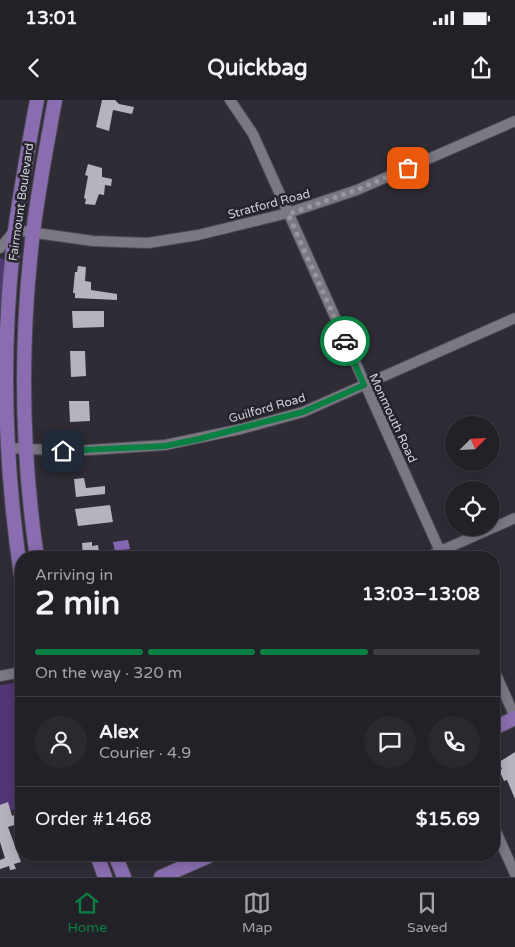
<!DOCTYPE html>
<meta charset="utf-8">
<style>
body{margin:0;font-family:"Varela Round",sans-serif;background:#2b2930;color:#f1f3f6;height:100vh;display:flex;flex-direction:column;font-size:19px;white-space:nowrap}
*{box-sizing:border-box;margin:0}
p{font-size:16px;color:#a3a3a8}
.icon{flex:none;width:28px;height:28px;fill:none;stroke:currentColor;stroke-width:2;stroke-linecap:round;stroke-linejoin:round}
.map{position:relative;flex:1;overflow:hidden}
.panel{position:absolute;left:15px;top:451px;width:485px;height:310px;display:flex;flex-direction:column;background:#232128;border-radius:20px;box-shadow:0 2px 12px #0003,0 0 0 1px #403e45}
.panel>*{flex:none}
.needle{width:32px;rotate:66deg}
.buttons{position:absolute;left:445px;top:316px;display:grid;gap:10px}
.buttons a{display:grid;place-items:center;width:55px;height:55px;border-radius:50%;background:#232128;box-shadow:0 2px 12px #0003,0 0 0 1px #403e45;font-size:25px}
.pin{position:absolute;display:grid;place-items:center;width:42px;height:42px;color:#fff;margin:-21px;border-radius:10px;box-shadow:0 2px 8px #0006}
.courier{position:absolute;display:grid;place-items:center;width:50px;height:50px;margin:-25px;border:4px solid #0b8043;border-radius:50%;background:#fff;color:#222;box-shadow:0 1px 6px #0007}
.overview em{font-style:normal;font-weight:800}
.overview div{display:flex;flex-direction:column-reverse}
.overview{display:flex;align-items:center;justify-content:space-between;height:85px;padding:0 20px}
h1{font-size:32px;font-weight:800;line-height:38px}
.bar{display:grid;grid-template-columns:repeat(4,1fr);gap:8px 5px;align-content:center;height:60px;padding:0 20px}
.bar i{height:6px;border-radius:4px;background:#403e45}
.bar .selected{background:#0b8043}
.bar p{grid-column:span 4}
.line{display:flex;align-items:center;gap:12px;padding:0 20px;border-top:1px solid #403e45}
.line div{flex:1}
.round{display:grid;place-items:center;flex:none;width:52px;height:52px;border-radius:26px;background:#2b2930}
.status{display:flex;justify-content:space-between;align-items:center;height:35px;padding:0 25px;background:#232128;direction:ltr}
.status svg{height:14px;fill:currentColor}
header{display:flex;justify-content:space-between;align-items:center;height:65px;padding:0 20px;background:#232128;font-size:22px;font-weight:800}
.dock{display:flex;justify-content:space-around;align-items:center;height:70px;border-top:1px solid #403e45;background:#232128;font-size:14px;color:#a3a3a8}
.dock a{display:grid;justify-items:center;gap:2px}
.dock .selected{color:#0b8043}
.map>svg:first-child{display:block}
</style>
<div class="status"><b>13:01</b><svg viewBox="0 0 49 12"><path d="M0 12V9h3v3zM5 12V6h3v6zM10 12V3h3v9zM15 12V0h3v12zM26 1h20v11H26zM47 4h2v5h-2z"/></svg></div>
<header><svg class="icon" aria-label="back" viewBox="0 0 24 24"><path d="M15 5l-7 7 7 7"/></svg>Quickbag<svg class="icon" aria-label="share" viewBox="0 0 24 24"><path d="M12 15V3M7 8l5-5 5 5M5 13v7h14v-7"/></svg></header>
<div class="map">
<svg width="515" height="777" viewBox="0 0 515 777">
<rect width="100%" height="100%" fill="#2f2c35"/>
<path fill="#513777" d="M0,157L6,162L0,226Z
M21,582V706L0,716V585Z"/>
<path fill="#8768b6" d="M128,440L130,449L115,451L113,442Z"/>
<path fill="#b6b3be" d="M102,0H115L119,4L134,7L132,14L113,10L109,31L96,27Z
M88,64L102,68V77L112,79L111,86L105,85L104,95L99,94L95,105L85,104L86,99L84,98L88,76L85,75Z
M78,166L86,167L85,181L91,182V190L117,194V200L75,198V193H73L75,172H77Z
M72,211H104V227L73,228Z
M70,251H85L86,276L71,277Z
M69,301H89L90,321L70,322Z
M84,378L86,388L105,386V394L76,397L74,379Z
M110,405L113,422L78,426L75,409Z
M92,442V446L98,445L99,452L107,451L108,458H83L82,443Z
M515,652V699L507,680L504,681L499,670L502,669L499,662Z
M8,702L12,716L21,712V723L8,727L21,762L14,764L16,769L10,770L9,766L0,769V760L5,758L0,742V705Z"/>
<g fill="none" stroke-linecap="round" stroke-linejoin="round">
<g stroke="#4b4951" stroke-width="12">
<path id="minor" d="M230,0L253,34L443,458
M0,148L15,130L93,141L148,143L198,135L288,113L357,90L515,21
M8,348L74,351L165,345L241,329L303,312L515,218
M425,458L515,418
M494,570L515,617
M0,576L21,572
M494,727L515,774"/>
</g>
<g stroke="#4b4951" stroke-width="16">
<path id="major" d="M37,458C22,356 20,253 31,150C36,100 46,50 55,0
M21,475C4,361 1,245 15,131C21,87 29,43 37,0
M494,628L515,618
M97,755L105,777
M115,755L124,777
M161,777L211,755"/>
</g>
<use href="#minor" stroke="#7c7883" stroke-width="10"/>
<use href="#major" stroke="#896db0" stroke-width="14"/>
</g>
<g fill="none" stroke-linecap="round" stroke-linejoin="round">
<path stroke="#99979e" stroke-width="5" stroke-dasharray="0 9" d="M345,241L288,114L359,89L408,68"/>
<path stroke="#0b8043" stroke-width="6" d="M63,351L165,346L199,339L303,312L364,285L345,241"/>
</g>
<g text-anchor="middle" stroke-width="5" stroke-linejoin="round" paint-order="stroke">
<g font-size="12" fill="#d2d0d6" stroke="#25232b">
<text transform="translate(21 102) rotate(-82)" y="4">Fairmount Boulevard</text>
<text transform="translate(269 104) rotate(-15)" y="4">Stratford Road</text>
<text transform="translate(267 308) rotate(-16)" y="4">Guilford Road</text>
<text transform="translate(393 318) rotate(65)" y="4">Monmouth Road</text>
</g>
</g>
</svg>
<div class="buttons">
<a><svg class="needle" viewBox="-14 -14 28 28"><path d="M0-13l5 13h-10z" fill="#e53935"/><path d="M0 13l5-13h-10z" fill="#a3a3a8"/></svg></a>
<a><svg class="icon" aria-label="locate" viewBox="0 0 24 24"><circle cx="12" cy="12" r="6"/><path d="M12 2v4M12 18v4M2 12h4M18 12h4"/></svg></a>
</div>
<div class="pin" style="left:408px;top:68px;background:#ea580c"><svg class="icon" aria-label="bag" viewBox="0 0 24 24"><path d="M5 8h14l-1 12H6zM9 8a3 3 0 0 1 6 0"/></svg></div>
<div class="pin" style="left:63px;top:351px;background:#1f2937"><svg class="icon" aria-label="home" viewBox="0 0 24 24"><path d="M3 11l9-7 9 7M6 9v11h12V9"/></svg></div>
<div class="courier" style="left:345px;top:241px"><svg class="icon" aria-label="car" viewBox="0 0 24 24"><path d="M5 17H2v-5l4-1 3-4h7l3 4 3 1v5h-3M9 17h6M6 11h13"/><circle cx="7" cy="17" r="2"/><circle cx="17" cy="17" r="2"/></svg></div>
<section class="panel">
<div class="overview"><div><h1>2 min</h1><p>Arriving in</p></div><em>13:03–13:08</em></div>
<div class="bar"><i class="selected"></i><i class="selected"></i><i class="selected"></i><i></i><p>On the way · 320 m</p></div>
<div class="line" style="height:90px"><a class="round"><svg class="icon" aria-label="person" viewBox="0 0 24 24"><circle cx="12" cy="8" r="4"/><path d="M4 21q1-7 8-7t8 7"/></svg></a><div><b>Alex</b><p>Courier · 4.9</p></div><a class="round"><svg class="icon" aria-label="chat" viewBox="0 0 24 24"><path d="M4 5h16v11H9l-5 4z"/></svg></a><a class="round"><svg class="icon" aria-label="phone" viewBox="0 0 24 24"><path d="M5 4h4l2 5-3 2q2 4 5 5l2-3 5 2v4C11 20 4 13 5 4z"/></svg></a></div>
<div class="line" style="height:65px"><div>Order #1468</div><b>$15.69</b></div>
</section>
</div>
<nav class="dock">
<a class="selected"><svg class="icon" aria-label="home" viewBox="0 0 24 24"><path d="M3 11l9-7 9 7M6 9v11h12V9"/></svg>Home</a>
<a><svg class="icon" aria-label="map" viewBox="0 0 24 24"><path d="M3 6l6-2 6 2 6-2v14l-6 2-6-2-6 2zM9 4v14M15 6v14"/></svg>Map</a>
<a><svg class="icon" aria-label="saved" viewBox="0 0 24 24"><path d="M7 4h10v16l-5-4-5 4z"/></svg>Saved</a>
</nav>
